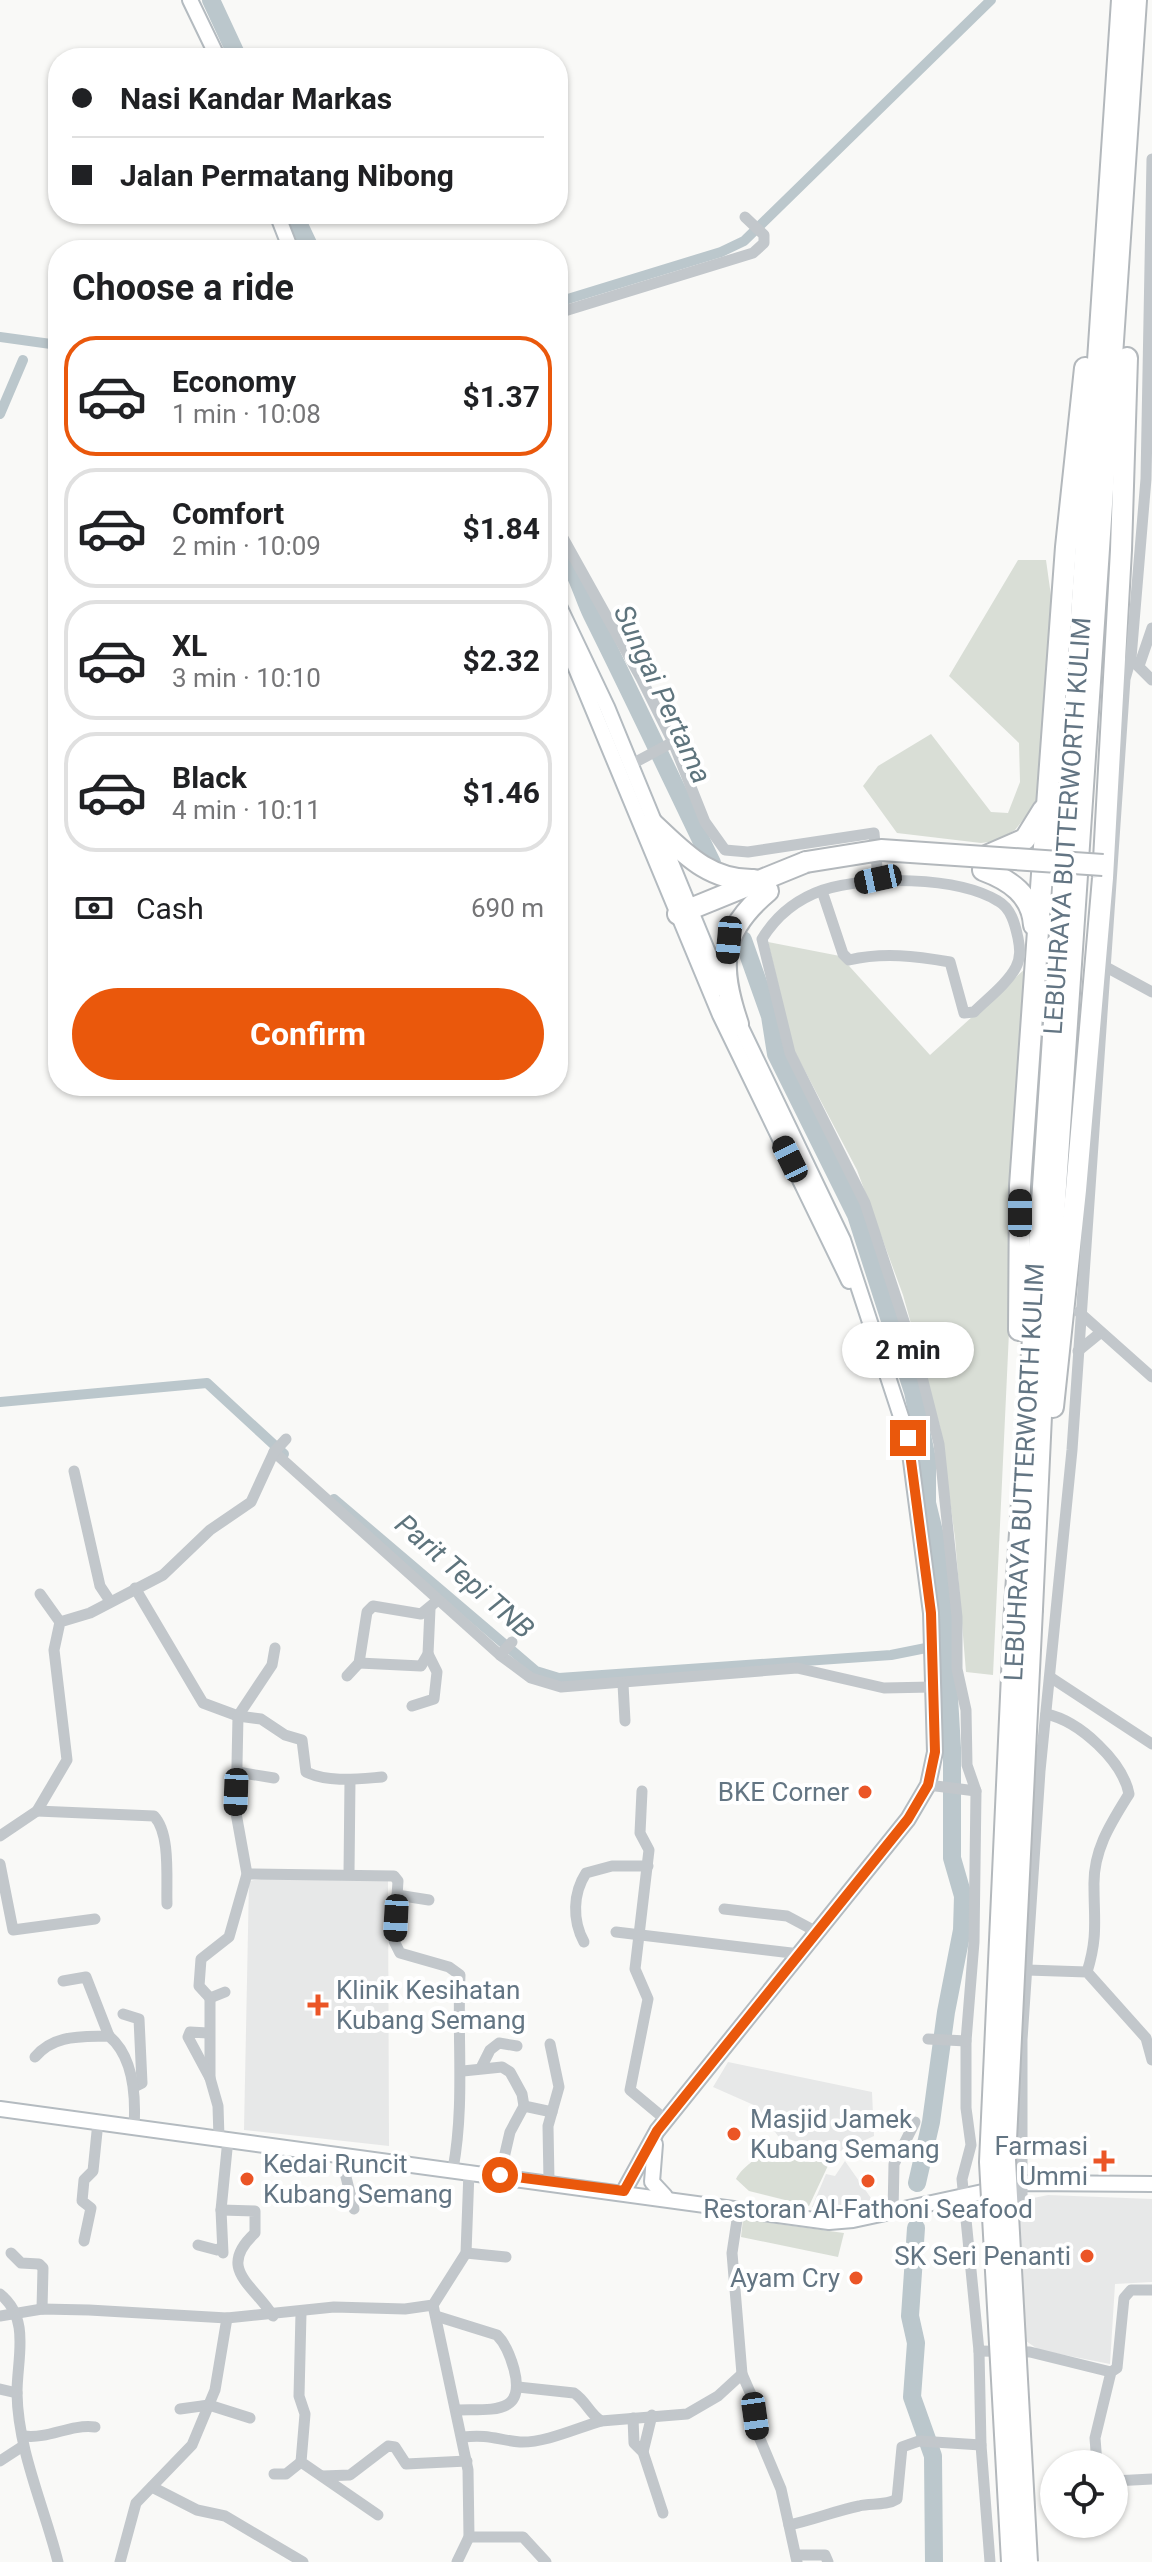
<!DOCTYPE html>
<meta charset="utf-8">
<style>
:root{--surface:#fff;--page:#f6f6f6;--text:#202124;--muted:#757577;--line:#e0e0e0;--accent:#ea580c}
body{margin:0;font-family:Roboto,sans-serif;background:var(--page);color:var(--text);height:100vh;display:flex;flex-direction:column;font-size:30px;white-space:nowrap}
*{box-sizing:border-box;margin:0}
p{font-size:26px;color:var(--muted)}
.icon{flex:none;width:44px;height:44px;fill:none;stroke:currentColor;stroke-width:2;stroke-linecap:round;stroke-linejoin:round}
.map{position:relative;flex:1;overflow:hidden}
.drawer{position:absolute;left:48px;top:240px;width:520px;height:856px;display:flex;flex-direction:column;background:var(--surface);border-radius:32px;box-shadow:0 2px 6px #0004}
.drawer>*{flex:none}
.guide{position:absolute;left:48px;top:48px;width:520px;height:176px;border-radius:32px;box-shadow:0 2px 6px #0004;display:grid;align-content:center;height:176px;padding:0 24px;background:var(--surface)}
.buttons{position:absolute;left:1040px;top:2450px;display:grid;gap:16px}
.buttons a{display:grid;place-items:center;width:88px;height:88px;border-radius:50%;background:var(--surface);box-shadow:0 2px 6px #0004;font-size:40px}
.end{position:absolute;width:36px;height:36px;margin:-18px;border:10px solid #ea580c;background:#fff;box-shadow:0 0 0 4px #fff}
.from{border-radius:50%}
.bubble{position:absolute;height:56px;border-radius:28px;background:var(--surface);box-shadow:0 2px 6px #0004;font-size:26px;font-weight:700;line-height:56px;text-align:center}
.car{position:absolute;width:24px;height:48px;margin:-24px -12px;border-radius:10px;box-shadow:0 0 6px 2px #0007;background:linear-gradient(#222 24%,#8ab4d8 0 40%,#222 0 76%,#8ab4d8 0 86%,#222 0)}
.guide b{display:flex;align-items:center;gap:28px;height:76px;font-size:30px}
.guide b+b{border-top:2px solid var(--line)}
.guide i{width:20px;height:20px;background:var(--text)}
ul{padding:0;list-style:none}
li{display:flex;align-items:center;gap:24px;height:120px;margin:0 16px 12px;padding:0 8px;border:4px solid var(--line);border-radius:32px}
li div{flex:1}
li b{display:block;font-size:30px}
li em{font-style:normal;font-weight:700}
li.selected{border-color:var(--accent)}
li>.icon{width:72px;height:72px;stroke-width:1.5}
h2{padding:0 24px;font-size:36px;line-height:96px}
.pay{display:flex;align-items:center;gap:20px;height:88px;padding:0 24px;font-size:30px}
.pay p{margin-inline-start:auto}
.button{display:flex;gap:16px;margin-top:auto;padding:16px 24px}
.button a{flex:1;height:92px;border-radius:48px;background:var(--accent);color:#fff;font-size:32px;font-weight:700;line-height:92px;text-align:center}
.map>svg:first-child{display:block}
.built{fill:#e7e8e8}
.green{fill:#d9ded6}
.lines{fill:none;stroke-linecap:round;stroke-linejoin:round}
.canal{stroke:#bbc7cc;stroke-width:10}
.river{stroke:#bbc7cc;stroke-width:18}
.secondary-casing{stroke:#b4bbc0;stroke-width:18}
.motorway-casing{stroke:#b3b8bc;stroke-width:24}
.minor{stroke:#c2c7cb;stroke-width:11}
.secondary{stroke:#fff;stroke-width:14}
.motorway{stroke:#fff;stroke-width:20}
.motorway-bridge-casing{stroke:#b3b8bc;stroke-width:24;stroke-linecap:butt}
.minor-bridge{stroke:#c2c7cb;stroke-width:11}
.motorway-bridge{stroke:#fff;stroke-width:20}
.route{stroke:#ea580c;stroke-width:10}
.poi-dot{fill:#eb5526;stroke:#fff;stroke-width:3}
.labels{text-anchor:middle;stroke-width:8;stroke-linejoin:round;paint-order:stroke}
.street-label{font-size:26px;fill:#637583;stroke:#fff}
.poi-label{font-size:26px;fill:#637583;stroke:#fff;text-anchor:end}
.water-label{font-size:28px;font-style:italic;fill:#5e747d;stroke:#fff}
</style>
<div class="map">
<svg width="1152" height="2562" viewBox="0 0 1152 2562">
<rect width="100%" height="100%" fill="#f9f9f7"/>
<g class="built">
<polygon points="286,1875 388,1879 389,2146 244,2130 249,1881"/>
<polygon points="728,2062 872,2092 874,2136 836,2153 778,2136 756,2106 713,2087"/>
<polygon points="845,2161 873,2201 850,2210 812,2207 826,2174 835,2176"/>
<polygon points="1048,2195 1152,2199 1152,2282 1115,2284 1110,2364 1039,2350 1026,2341 1019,2201"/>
</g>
<g class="green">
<polygon points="1018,560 1046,560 1052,603 1038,801 1015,830 996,841 981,843 897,833 863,786 878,766 931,734 991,812 1008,813 1020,782 1019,743 949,676"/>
<polygon points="768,942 840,956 930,1055 1026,968 993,1675 966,1672 955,1538 940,1427 903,1295 857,1170 794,1050"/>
<path d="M792,2142L833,2155L809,2206L749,2191L736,2179C744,2164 757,2162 764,2146L785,2150Z"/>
<polygon points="743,2219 844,2233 838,2257 741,2237"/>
</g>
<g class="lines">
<g class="canal">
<polyline points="558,302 721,252 744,241 991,0"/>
<polyline points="0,337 58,345"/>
<polyline points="0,414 23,360"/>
<polyline points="0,1402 207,1383 284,1454"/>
<polyline points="334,1499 536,1671 559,1678 891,1655 946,1644"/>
</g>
<g class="river">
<polyline points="211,0 238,58"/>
<polyline points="294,214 311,250"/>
<path d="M558,551C577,567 581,593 592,615C633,697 672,780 712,863"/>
<polyline points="743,940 770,1016 776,1054 856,1215 913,1392 927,1459 927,1503 940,1556 943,1595 952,1748 952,1858 963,1896 962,1930 946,2012 931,2122 917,2183"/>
<polyline points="916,2228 910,2316 916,2343 912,2397 933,2456 934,2562"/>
</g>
<defs>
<g id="secondary">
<polyline points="190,0 218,58"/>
<polyline points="277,214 291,250"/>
<polyline points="558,604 607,707 723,989"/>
<polyline points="558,625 720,1015 849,1281"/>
<polyline points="0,2109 829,2222 853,2220 1025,2183 1152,2184"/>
<polyline points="655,2144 652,2182 665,2196"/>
<polyline points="624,2191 657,2131 908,1819 928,1785 935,1752 931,1613 908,1438 843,1240 735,1015"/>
</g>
<g id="motorway">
<path d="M653,824C684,853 709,881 754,880"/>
<polyline points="984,857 1025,839 1043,810"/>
<path d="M983,870C1010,880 1032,895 1034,925"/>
<polyline points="678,914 806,862"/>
<path d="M738,1024C718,965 719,932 768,891"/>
<polyline points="1019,1330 1020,1186 1042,874 1066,547 1085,368"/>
<polyline points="1053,1407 1076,1190 1103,878 1121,550 1127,358"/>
<polyline points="1015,1608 1122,0"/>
<polyline points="1032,1609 1042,1394 1136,0"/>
</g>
</defs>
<use href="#secondary" class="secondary-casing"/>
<use href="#motorway" class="motorway-casing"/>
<g class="minor">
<polyline points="558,313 753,253 764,243 764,235 745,217"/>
<polyline points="558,529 641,678 673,742 705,822 725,850 748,852 874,833 878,879"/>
<polyline points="1134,662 1152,680"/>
<polyline points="1139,666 1152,628"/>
<polyline points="630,765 673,742"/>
<path d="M822,891L843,954L849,960C883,952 916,956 950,962L964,1013L974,1012C987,999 1008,983 1016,967C1021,957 1020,948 1018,938C1015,924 1011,908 998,901C957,876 867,876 823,890C797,899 776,916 762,939L790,1053L865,1203L921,1373L939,1444L957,1617V1669L966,1710L967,1765L976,1791L974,1942L966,2041V2108L971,2145L962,2179L979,2351L981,2445L990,2562"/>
<polyline points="1106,967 1152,992"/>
<polyline points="1079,1312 1152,1377"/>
<polyline points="1078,1351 1100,1333"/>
<polyline points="274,1452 500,1655 531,1678 561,1687 797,1668 884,1688 932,1687"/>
<polyline points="74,1471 100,1586 110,1601"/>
<path d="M135,1588L203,1703L238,1716L261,1719L285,1735L302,1740L306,1772C329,1783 358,1779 382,1777"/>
<polyline points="40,1594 60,1622"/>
<polyline points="500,1655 512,1642"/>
<polyline points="359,1663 421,1666 428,1654 430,1609"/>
<polyline points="347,1676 359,1663 367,1612 373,1606 421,1614 438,1600"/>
<polyline points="1050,1677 1152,1744"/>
<polyline points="623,1684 625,1721"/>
<polyline points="412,1706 434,1699 437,1672 428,1654"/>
<path d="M1046,1714C1080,1721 1123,1762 1129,1794C1111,1823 1093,1850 1094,1886C1094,1920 1098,1937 1087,1972"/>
<polyline points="237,1772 274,1778"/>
<polyline points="928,1785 976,1791"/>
<polyline points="642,1791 640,1833 649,1850 635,1969 648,1999 630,2090 666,2120"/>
<path d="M37,1811L154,1816C171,1834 166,1880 167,1904"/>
<polyline points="0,1836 37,1811 67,1760 54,1650 60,1622 90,1613 163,1575 210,1530 251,1502 274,1452 286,1439"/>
<polyline points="0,1864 13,1930 95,1919"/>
<polyline points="349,1873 350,1780"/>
<path d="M247,1874L394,1876L398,1881L394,1941L400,1953L449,1967L460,1975C457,2040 465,2104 453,2169"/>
<polyline points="397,1895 429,1900"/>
<polyline points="724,1909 787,1916 817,1932"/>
<polyline points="616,1932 800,1954"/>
<path d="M584,1942C572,1920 573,1893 586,1873L612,1866H648"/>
<polyline points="1027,1970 1087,1972 1146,2038 1152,2060"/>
<polyline points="63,1981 86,1977 109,2036"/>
<polyline points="225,1992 210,1998 199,1986 201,1959 229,1937 247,1874 236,1813 238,1716 272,1665 275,1648"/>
<polyline points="210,1998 210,2078 218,2106 219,2138"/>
<polyline points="123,2014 139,2019 142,2083 134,2087"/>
<polyline points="208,2033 190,2032 188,2037 210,2078"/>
<polyline points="928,2039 966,2041"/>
<path d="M35,2057C54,2034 81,2037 109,2036C134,2057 136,2096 134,2127"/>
<polyline points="481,2068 490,2050 499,2043 517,2046"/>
<polyline points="463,2071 502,2067 510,2072 522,2094 524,2106 510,2132 500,2175"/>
<polyline points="524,2106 552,2112"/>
<polyline points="346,2155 344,2169 354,2209"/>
<polyline points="1022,2172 1022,2040 1040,1771 1072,1450 1125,679 1131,658 1146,479 1152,159"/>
<polyline points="549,2181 548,2126 559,2087 550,2044"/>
<polyline points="739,2207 732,2253 742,2374 753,2399 757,2432 781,2489 797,2562"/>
<path d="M221,2210L255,2211V2233C216,2269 253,2284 273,2316"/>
<polyline points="893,2212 894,2164 915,2122"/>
<polyline points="84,2241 91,2208 82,2201 84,2180 93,2171 98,2122"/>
<polyline points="198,2245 217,2250 222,2247"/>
<polyline points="11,2253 21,2263 39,2264 43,2268 42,2309"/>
<polyline points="223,2253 221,2210 228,2139"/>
<polyline points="466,2253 506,2257"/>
<path d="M0,2294C31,2319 17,2358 17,2393C18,2451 44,2506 58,2562"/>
<polyline points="433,2305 468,2470 469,2537 457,2562"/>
<polyline points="301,2313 299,2396 305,2414 301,2462 378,2515"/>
<polyline points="0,2316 42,2309 89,2310 227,2318 334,2307 405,2309 433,2305 466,2253 469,2171"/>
<path d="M436,2316L497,2335C505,2343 511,2358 514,2369C526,2415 493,2409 458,2410"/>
<polyline points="979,2351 1030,2352 1111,2372"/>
<path d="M518,2387L574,2393C586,2401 589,2413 601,2421L687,2414L718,2396L742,2374"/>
<polyline points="0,2389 17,2393"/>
<polyline points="180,2409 209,2405 250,2418"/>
<polyline points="633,2418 634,2443 643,2452 663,2513"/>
<path d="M24,2436C50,2439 69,2424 95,2427"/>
<path d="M463,2437C490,2434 497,2440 520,2442C545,2443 577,2428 601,2421"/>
<polyline points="643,2452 652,2415"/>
<polyline points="0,2461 23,2446"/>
<polyline points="1097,2464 1095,2438 1111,2372 1117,2368 1124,2298 1131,2290 1152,2290"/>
<polyline points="274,2474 286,2474 301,2462"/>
<polyline points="323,2476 350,2475 388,2446 395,2447 406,2464 467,2461"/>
<polyline points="1114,2481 1152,2479"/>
<polyline points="152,2487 197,2510 225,2516 303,2562"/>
<path d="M789,2525C813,2520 835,2511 859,2506C871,2503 886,2506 897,2499L902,2447L919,2441L981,2445"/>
<polyline points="469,2537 523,2537 546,2562"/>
<polyline points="796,2555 825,2555 828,2562"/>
<polyline points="120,2562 136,2503 192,2445 215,2390 227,2318"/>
</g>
<use href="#secondary" class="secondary"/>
<use href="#motorway" class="motorway"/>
<defs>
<g id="motorway-bridge">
<polyline points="806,862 881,850 1103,865"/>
<polyline points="1012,2562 990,2162 1015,1608"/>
<polyline points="1027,2562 1005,2160 1032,1609"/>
</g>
</defs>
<use href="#motorway-bridge" class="motorway-bridge-casing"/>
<polyline class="minor-bridge" points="1022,2172 1022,2199"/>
<use href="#motorway-bridge" class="motorway-bridge"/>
</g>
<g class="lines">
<polyline class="route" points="500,2175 624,2191 657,2131 908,1819 928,1785 935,1752 931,1613 908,1438"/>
</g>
<g class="poi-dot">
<circle cx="865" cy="1792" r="8"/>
<path d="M314 1993h8v8h8v8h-8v8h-8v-8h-8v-8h8z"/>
<circle cx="734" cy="2134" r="8"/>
<path d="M1100 2149h8v8h8v8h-8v8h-8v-8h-8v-8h8z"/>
<circle cx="247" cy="2179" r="8"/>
<circle cx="868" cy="2181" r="8"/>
<circle cx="1087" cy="2256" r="8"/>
<circle cx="856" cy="2278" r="8"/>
</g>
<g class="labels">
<g class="street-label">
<text transform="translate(1067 826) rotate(-86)" y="9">LEBUHRAYA BUTTERWORTH KULIM</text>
<text transform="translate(1024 1472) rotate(-87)" y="9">LEBUHRAYA BUTTERWORTH KULIM</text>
</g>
<g class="poi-label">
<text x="849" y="1801">BKE Corner</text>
<text x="336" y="1999" text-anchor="start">Klinik Kesihatan<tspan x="336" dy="30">Kubang Semang</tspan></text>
<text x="750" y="2128" text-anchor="start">Masjid Jamek<tspan x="750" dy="30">Kubang Semang</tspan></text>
<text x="1088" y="2155">Farmasi<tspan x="1088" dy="30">Ummi</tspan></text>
<text x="263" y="2173" text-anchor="start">Kedai Runcit<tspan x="263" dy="30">Kubang Semang</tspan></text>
<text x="868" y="2218" text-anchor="middle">Restoran Al-Fathoni Seafood</text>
<text x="1071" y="2265">SK Seri Penanti</text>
<text x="840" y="2287">Ayam Cry</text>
</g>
<g class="water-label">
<text transform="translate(663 694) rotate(65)" y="10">Sungai Pertama</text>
<text transform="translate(465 1576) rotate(41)" y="10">Parit Tepi TNB</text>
</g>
</g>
</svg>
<div class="buttons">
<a><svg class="icon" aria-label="locate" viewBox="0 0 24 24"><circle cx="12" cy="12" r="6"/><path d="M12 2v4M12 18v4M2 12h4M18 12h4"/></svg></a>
</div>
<i class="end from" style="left:500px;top:2175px"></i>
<i class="end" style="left:908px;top:1438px"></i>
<div class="bubble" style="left:842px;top:1322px;width:132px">2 min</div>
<i class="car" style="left:878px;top:879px;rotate:258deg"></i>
<i class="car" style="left:729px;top:940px;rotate:185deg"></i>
<i class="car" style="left:790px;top:1159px;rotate:334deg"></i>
<i class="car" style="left:1020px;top:1213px;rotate:0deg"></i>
<i class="car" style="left:236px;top:1792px;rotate:182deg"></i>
<i class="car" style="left:396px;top:1918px;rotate:183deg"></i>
<i class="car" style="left:755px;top:2416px;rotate:172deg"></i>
<div class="guide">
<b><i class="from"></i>Nasi Kandar Markas</b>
<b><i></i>Jalan Permatang Nibong</b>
</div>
<section class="drawer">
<h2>Choose a ride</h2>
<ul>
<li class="selected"><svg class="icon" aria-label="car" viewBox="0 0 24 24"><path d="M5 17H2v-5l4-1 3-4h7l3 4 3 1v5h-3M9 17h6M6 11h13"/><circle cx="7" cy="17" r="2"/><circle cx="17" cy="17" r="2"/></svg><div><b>Economy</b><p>1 min · 10:08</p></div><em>$1.37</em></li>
<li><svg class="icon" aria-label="car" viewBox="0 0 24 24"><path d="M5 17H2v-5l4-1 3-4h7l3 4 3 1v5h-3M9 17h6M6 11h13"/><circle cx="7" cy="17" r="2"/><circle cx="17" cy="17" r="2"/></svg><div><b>Comfort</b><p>2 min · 10:09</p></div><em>$1.84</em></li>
<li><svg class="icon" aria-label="car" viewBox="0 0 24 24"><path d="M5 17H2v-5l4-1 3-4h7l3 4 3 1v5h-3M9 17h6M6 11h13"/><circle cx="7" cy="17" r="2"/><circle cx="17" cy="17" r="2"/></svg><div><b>XL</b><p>3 min · 10:10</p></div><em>$2.32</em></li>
<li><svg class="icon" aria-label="car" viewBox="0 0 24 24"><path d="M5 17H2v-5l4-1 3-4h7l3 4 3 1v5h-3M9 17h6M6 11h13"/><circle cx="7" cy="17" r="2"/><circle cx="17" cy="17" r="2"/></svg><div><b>Black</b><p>4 min · 10:11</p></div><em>$1.46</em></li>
</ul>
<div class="pay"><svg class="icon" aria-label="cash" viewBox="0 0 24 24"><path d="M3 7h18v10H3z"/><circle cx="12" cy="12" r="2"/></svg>Cash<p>690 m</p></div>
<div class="button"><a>Confirm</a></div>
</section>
</div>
